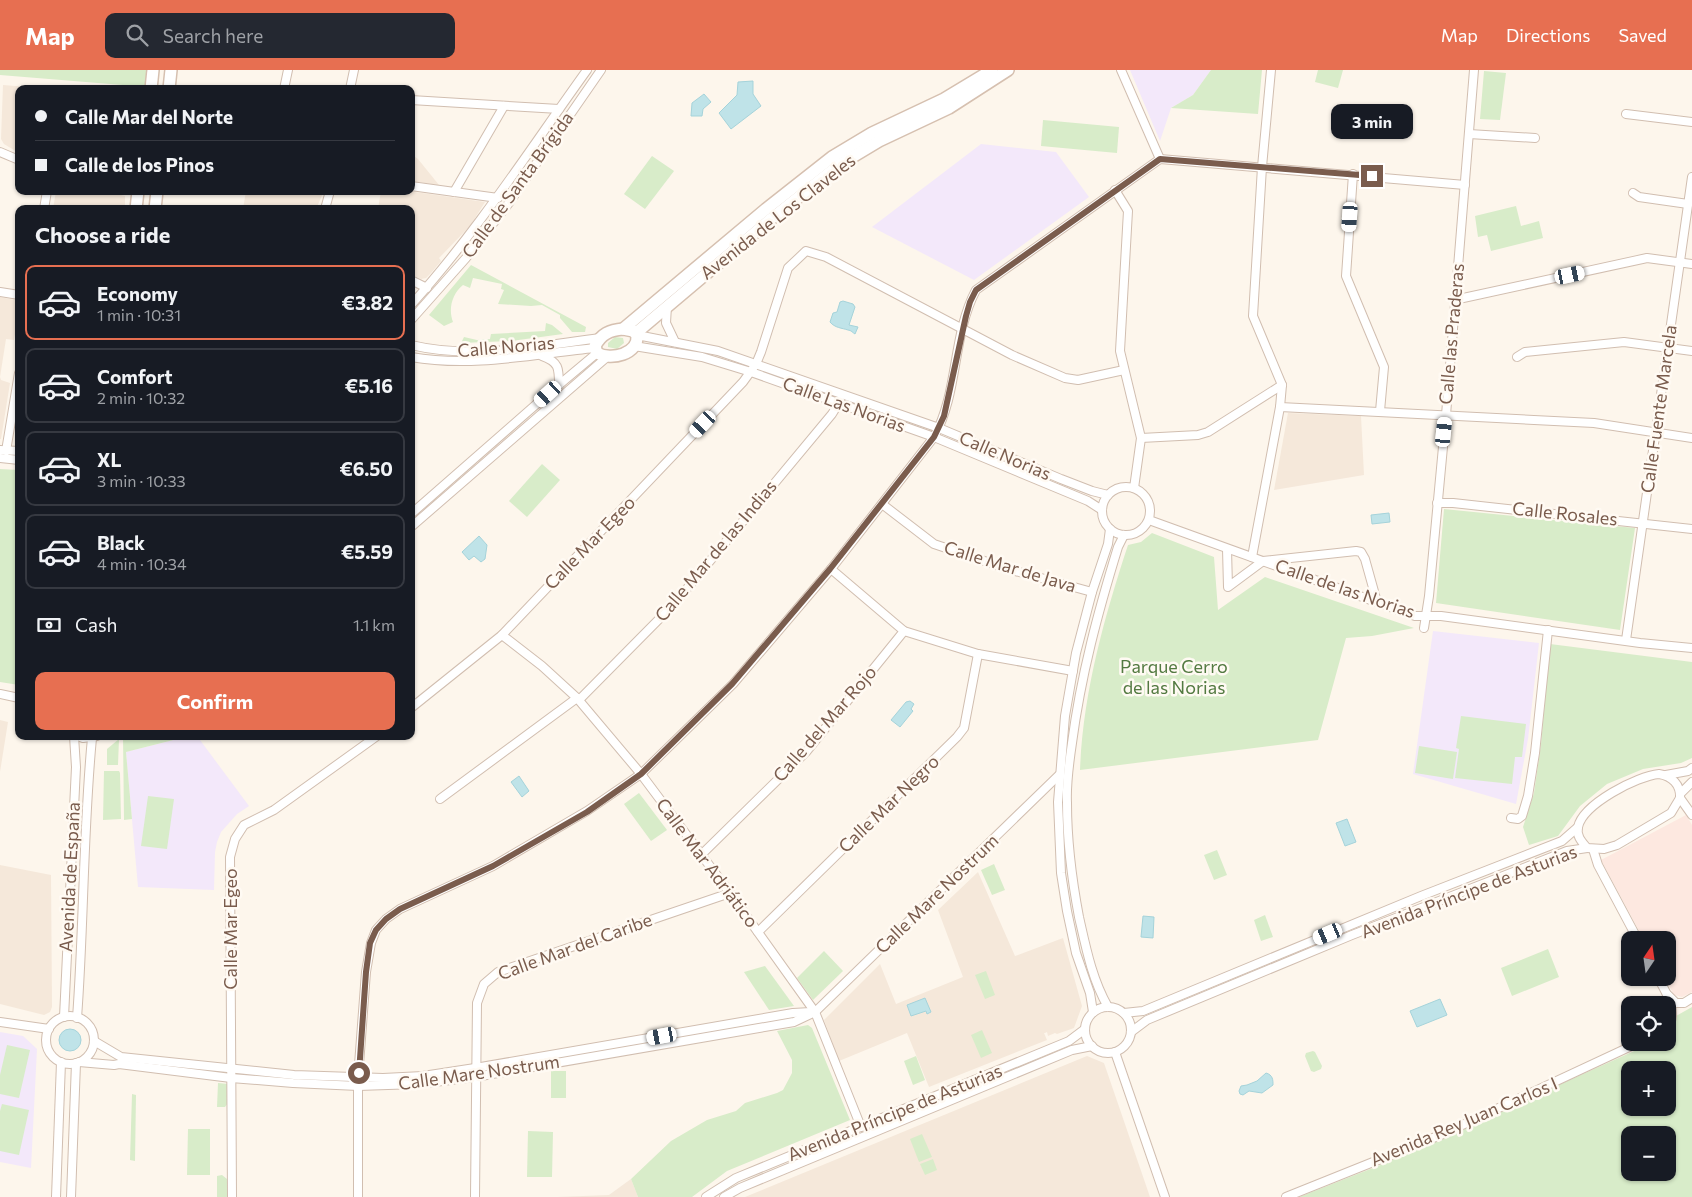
<!DOCTYPE html>
<meta charset="utf-8">
<style>
:root{--surface:#171b24;--page:#242831;--text:#f1f3f6;--muted:#9ea1a6;--line:#363941;--accent:#e76f51}
body{margin:0;font-family:Commissioner,sans-serif;background:var(--page);color:var(--text);height:100vh;display:flex;flex-direction:column;font-size:19px;white-space:nowrap}
*{box-sizing:border-box;margin:0}
p{font-size:16px;color:var(--muted)}
.icon{flex:none;width:28px;height:28px;fill:none;stroke:currentColor;stroke-width:2;stroke-linecap:round;stroke-linejoin:round}
.map{position:relative;flex:1;overflow:hidden}
.drawer{position:absolute;left:15px;top:135px;width:400px;height:535px;display:flex;flex-direction:column;background:var(--surface);border-radius:10px;box-shadow:0 1px 4px #0004}
.drawer>*{flex:none}
.banner{position:absolute;left:15px;top:15px;width:400px;height:110px;border-radius:10px;box-shadow:0 1px 4px #0004;display:grid;align-content:center;height:110px;padding:0 20px;background:var(--surface)}
.needle{width:32px;rotate:13deg}
.tools{position:absolute;left:1621px;top:861px;display:grid;gap:10px}
.tools a{display:grid;place-items:center;width:55px;height:55px;border-radius:10px;background:var(--surface);box-shadow:0 1px 4px #0004;font-size:25px}
.end{position:absolute;width:22px;height:22px;margin:-11px;border:6px solid #7a5c4d;background:#fff;box-shadow:0 0 0 2px #fff}
.from{border-radius:50%}
.bubble{position:absolute;height:35px;border-radius:10px;background:var(--surface);box-shadow:0 1px 4px #0004;font-size:16px;font-weight:700;line-height:35px;text-align:center}
.car{position:absolute;width:15px;height:30px;margin:-15px -8px;border-radius:6px;box-shadow:0 0 4px 1px #0007;background:linear-gradient(#fff 24%,#345 0 40%,#fff 0 76%,#345 0 86%,#fff 0)}
.banner b{display:flex;align-items:center;gap:18px;height:48px;font-size:19px}
.banner b+b{border-top:1px solid var(--line)}
.banner i{width:12px;height:12px;background:var(--text)}
ul{padding:0;list-style:none}
li{display:flex;align-items:center;gap:15px;height:75px;margin:0 10px 8px;padding:0 10px;border:2px solid var(--line);border-radius:10px}
li div{flex:1}
li b{display:block;font-size:19px}
li em{font-style:normal;font-weight:700}
li.current{border-color:var(--accent)}
li>.icon{width:45px;height:45px;stroke-width:1.5}
h2{padding:0 20px;font-size:22px;line-height:60px}
.pay{display:flex;align-items:center;gap:12px;height:55px;padding:0 20px;font-size:19px}
.pay p{margin-inline-start:auto}
.action{display:flex;gap:10px;margin-top:auto;padding:10px 20px}
.action a{flex:1;height:58px;border-radius:10px;background:var(--accent);color:#fff;font-size:20px;font-weight:700;line-height:58px;text-align:center}
header{display:flex;align-items:center;gap:30px;box-sizing:border-box;height:70px;padding:0 25px;background:var(--accent);color:#fff}
header strong{font-size:24px}
nav{display:flex;gap:28px;margin-inline-start:auto;font-size:18px}
.search{width:350px;height:45px;background:var(--page);display:flex;align-items:center;gap:12px;box-sizing:border-box;padding:0 18px;border-radius:10px;color:var(--muted);font-size:19px}
.map>svg:first-child{display:block}
.residential{fill:#f5e8da}
.commercial{fill:#fde8e0}
.education{fill:#f3e8fa}
.green{fill:#d8ecc9;fill-rule:evenodd}
.water{fill:#bfe3e8;stroke:#a5d3da}
.lines{fill:none;stroke-linecap:round;stroke-linejoin:round}
.street-casing{stroke:#d1beb0;stroke-width:10}
.secondary-casing{stroke:#d6c0b0;stroke-width:14}
.street{stroke:#fff;stroke-width:8}
.secondary{stroke:#fff;stroke-width:11}
.route{stroke:#7a5c4d;stroke-width:6}
.labels{text-anchor:middle;stroke-width:5;stroke-linejoin:round;paint-order:stroke}
.street-label{font-size:18px;fill:#7a5c4d;stroke:#fffaf3}
.park-label{font-size:18px;fill:#537a41;stroke:#fffaf3}
</style>
<header>
<strong>Map</strong>
<div class="search"><svg class="icon" aria-label="search" viewBox="0 0 24 24"><circle cx="10" cy="10" r="6"/><path d="M15 15l6 6"/></svg>Search here</div>
<nav><a>Map</a><a>Directions</a><a>Saved</a></nav>
</header>
<div class="map">
<svg width="1692" height="1127" viewBox="0 0 1692 1127">
<rect width="100%" height="100%" fill="#fdf6ec"/>
<g class="residential">
<polygon points="3,15 52,19 19,19 19,83 4,74 1,69"/>
<polygon points="411,84 418,89 439,115 411,111"/>
<polygon points="56,121 105,121 125,126 125,139 53,139"/>
<polygon points="246,121 324,121 316,139 243,139"/>
<polygon points="381,121 408,121 485,132 470,156 439,188 441,191 431,203 426,208 421,209 411,204 411,139 378,139"/>
<polygon points="0,227 19,231 19,241 14,270 6,269 0,307 1,310 10,313 1,369 0,369"/>
<polygon points="1288,343 1361,346 1364,405 1274,420"/>
<polygon points="0,650 8,652 0,702"/>
<polygon points="0,795 51,805 52,937 50,942 44,945 0,934"/>
<polygon points="978,802 1015,886 1063,868 1082,936 1074,958 1057,964 1055,963 1048,966 1047,962 1045,963 1044,963 1047,970 929,1017 907,963 839,991 824,950 880,894 896,934 963,907 938,840"/>
<polygon points="1087,986 1104,993 1150,1127 745,1127"/>
<polygon points="631,1109 638,1127 557,1127 609,1125"/>
</g>
<polygon class="commercial" points="1686,745 1692,755 1692,922 1682,927 1674,925 1665,908 1668,908 1668,870 1644,870 1601,790"/>
<g class="education">
<polygon points="1130,0 1211,0 1193,25 1171,38 1160,71"/>
<polygon points="981,74 1056,82 1089,127 974,210 872,157"/>
<polygon points="1433,561 1539,573 1528,669 1516,734 1413,704"/>
<polygon points="189,666 197,666 249,736 237,744 221,762 217,772 215,782 214,820 138,817 126,682"/>
<polygon points="0,962 23,966 37,979 31,1098 0,1092"/>
</g>
<g class="green">
<polygon points="0,0 148,0 147,17 0,5"/>
<polygon points="1211,0 1262,0 1258,44 1171,38 1193,25"/>
<polygon points="1318,0 1343,0 1338,18 1315,12"/>
<polygon points="1484,1 1506,3 1500,50 1480,49"/>
<polygon points="1043,50 1119,57 1117,83 1041,76"/>
<polygon points="652,86 674,101 645,139 624,124"/>
<polygon points="1516,136 1521,156 1539,151 1543,168 1491,181 1487,165 1478,167 1475,146"/>
<path d="M471,195L586,257L585,262H572L560,248V245L542,235L531,236L498,234L504,220L501,219L502,214L473,208L470,218L463,215C452,224 448,239 453,252L444,256L429,245Z"/>
<polygon points="546,253 552,255 563,264 511,271 461,273 464,267 477,270 490,269 491,264 545,261"/>
<polygon points="615,267 623,268 624,273 617,279 608,277 608,273"/>
<polygon points="542,394 560,410 527,447 509,431"/>
<polygon points="0,399 19,400 19,615 0,612"/>
<polygon points="1444,439 1635,458 1620,560 1436,533"/>
<path d="M1152,463L1214,487L1218,540L1265,507L1414,558L1372,566L1346,568L1318,670L1080,700C1083,623 1104,548 1128,475L1141,472Z"/>
<polygon points="1550,574 1692,592 1692,688 1681,693 1643,699 1607,714 1580,736 1558,766 1529,775 1523,757 1534,723 1541,674"/>
<polygon points="1461,646 1526,654 1522,687 1515,687 1512,714 1455,708 1459,679 1456,678"/>
<polygon points="123,666 189,666 126,682 132,749 124,750"/>
<polygon points="119,669 118,695 107,695 107,679"/>
<polygon points="1419,676 1457,682 1453,709 1415,703"/>
<polygon points="104,701 119,701 120,703 121,749 103,750"/>
<polygon points="639,723 667,760 651,771 624,734"/>
<polygon points="148,726 174,729 167,779 141,776"/>
<polygon points="1217,780 1227,805 1214,810 1204,785"/>
<polygon points="994,794 1005,820 992,825 981,800"/>
<polygon points="1265,845 1273,867 1261,871 1254,850"/>
<polygon points="1548,879 1559,907 1512,926 1501,898"/>
<polygon points="824,881 843,901 813,930 797,908"/>
<polygon points="765,896 794,936 769,940 744,902"/>
<polygon points="986,901 995,925 985,929 975,905"/>
<path d="M1692,937V1127H1299L1383,1094L1652,973L1668,972V964L1670,962L1676,946ZM1630,1000H1668V1038H1630ZM1630,1065H1668V1102H1630Z"/>
<polygon points="808,955 812,958 850,1050 727,1101 692,1127 638,1127 631,1109 671,1071 707,1050 736,1041 745,1033 777,1023 783,1020 792,1003 792,990 777,961"/>
<polygon points="982,960 992,983 981,988 971,965"/>
<polygon points="7,975 30,980 19,1028 0,1024 0,1005"/>
<polygon points="1313,981 1315,982 1322,996 1321,999 1314,1002 1311,1001 1305,986 1306,983"/>
<polygon points="916,986 925,1010 913,1015 904,991"/>
<rect x="551" y="1001" width="15" height="27"/>
<polygon points="218,1013 228,1014 228,1033 225,1037 217,1037"/>
<polygon points="132,1024 136,1025 135,1091 130,1090"/>
<polygon points="2,1034 29,1040 19,1085 0,1081 0,1041"/>
<polygon points="188,1059 210,1059 210,1105 187,1105"/>
<polygon points="528,1061 553,1062 552,1107 527,1107"/>
<polygon points="922,1064 932,1087 919,1092 910,1069"/>
<polygon points="933,1089 937,1100 925,1105 920,1094"/>
<polygon points="222,1105 227,1109 228,1127 217,1127 217,1106"/>
</g>
<g class="water">
<polygon points="753,11 753,24 761,36 731,59 719,43 737,25 738,12"/>
<polygon points="704,24 711,32 703,39 702,46 691,46 692,33"/>
<path d="M843,231L853,234L855,237L849,255L858,257L855,264C853,263 851,260 848,260C842,258 835,258 830,252L833,243L837,242L840,232Z"/>
<polygon points="1389,443 1390,452 1372,454 1371,445"/>
<polygon points="479,466 487,475 485,489 481,492 474,486 469,490 462,482"/>
<polygon points="910,631 914,634 911,639 913,641 900,657 891,650 906,632"/>
<polygon points="519,706 529,721 522,727 511,712"/>
<polygon points="1347,749 1356,772 1345,776 1336,753"/>
<polygon points="1143,846 1154,847 1153,868 1141,867"/>
<polygon points="925,928 931,942 927,944 926,941 911,946 907,935"/>
<polygon points="1440,929 1447,945 1417,957 1410,941"/>
<circle cx="70" cy="970" r="11"/>
<path d="M1266,1003C1273,1005 1273,1010 1273,1015L1262,1023L1249,1021L1243,1025L1240,1024L1239,1021L1241,1016L1247,1015L1257,1011Z"/>
</g>
<g class="lines">
<defs>
<g id="street">
<polyline points="1121,0 1160,89"/>
<polyline points="284,19 288,0"/>
<polyline points="350,19 354,0"/>
<polyline points="411,30 559,39"/>
<polyline points="1626,44 1692,52"/>
<polyline points="1469,64 1535,68"/>
<polyline points="0,82 19,90"/>
<polyline points="1353,104 1346,206 1384,297 1380,341"/>
<polyline points="411,116 498,128"/>
<polyline points="1115,120 1128,141 1120,281 1141,368 1134,418"/>
<polyline points="454,122 504,36"/>
<polyline points="1633,123 1639,127 1688,134"/>
<polyline points="44,139 47,121"/>
<polyline points="325,139 330,121"/>
<polyline points="411,210 427,218"/>
<polyline points="0,222 19,225"/>
<polyline points="1454,230 1647,188 1692,194"/>
<path d="M411,235C477,162 530,79 587,0"/>
<polyline points="667,236 666,253 675,272"/>
<polyline points="411,250 466,188 509,133 601,0"/>
<polyline points="637,265 718,281 939,358 1061,409 1092,421 1108,425"/>
<path d="M411,275C474,290 537,276 601,268"/>
<polyline points="634,276 702,287 751,302 934,367 1088,431 1102,440"/>
<path d="M542,286C559,292 559,298 559,315"/>
<path d="M411,287C473,298 534,284 595,278"/>
<polyline points="1517,287 1525,282 1624,272 1692,281"/>
<polyline points="1280,337 1594,353 1692,368"/>
<polyline points="1141,368 1198,365 1208,362 1282,315"/>
<polyline points="0,380 19,381"/>
<polyline points="6,381 19,303"/>
<polyline points="0,388 19,390"/>
<circle cx="1126" cy="441" r="24"/>
<polyline points="1437,433 1453,433 1692,459"/>
<polyline points="882,434 934,474 1008,499 1092,522"/>
<polyline points="411,444 548,324 597,283"/>
<polyline points="1149,450 1415,546 1441,546 1640,573 1692,578"/>
<polyline points="411,457 607,287"/>
<polyline points="1227,479 1228,517 1263,491 1356,481 1361,482 1365,489 1377,532"/>
<polyline points="1252,487 1280,337 1282,315 1253,246 1262,97 1271,0"/>
<polyline points="831,499 904,561 978,584 1073,601"/>
<polyline points="1424,558 1429,526 1446,345 1474,0"/>
<polyline points="502,565 542,596 577,628 641,704 730,823 815,942 861,1057"/>
<polyline points="1626,570 1692,107"/>
<polyline points="0,624 19,628"/>
<polyline points="579,630 675,533 832,344 840,331"/>
<polyline points="411,638 502,565 743,312 756,294 761,282 788,198 806,181 826,187 1012,285 1065,308 1078,310 1124,300"/>
<polyline points="78,666 83,668 97,666"/>
<path d="M1659,704C1672,706 1681,715 1680,728L1671,743L1617,775L1604,779L1587,778C1582,772 1576,766 1578,757C1583,734 1637,706 1659,704Z"/>
<polyline points="1666,705 1688,701 1692,698"/>
<polyline points="1680,724 1692,712"/>
<polyline points="1680,728 1692,745"/>
<polyline points="440,729 577,628"/>
<polyline points="1511,748 1518,749 1522,746 1528,726 1535,683 1548,560"/>
<polyline points="1593,779 1598,795 1638,870"/>
<polyline points="701,785 806,682 904,561"/>
<polyline points="758,862 957,667 964,658 978,584"/>
<path d="M1658,908C1665,920 1679,943 1668,956"/>
<polyline points="1668,925 1676,933 1684,933 1692,928"/>
<path d="M1108,937C1092,909 1086,878 1079,847C1072,810 1067,772 1067,733C1066,713 1069,693 1072,673C1081,605 1098,542 1118,477L1124,465"/>
<circle cx="1108" cy="960" r="23"/>
<polyline points="1093,942 1090,923 1076,883 1067,841 1061,803 1058,732 1065,646 1076,583 1092,522 1108,474 1110,459"/>
<polyline points="1124,943 1143,941 1421,826 1562,771 1578,757"/>
<circle cx="70" cy="970" r="24"/>
<polyline points="64,947 76,697 74,666"/>
<path d="M77,948C84,855 83,761 92,668"/>
<polyline points="0,952 49,959"/>
<polyline points="1131,962 1147,950 1352,865 1567,781 1587,778"/>
<polyline points="94,971 121,987 294,1005 383,1008 423,1006 475,998 793,943 811,942"/>
<polyline points="1115,982 1165,1127"/>
<polyline points="79,992 114,995 119,994 231,1008 293,1013 358,1016 418,1014 475,1007 794,952 815,942 1059,705"/>
<polyline points="56,1127 61,992"/>
<polyline points="71,1127 76,993"/>
<polyline points="232,1127 230,787 235,769 244,755 274,740 377,666"/>
<path d="M358,1127V1008L366,902L371,873L376,860L386,849L400,839L493,796L587,741L641,704L733,614L831,499L934,367C959,322 952,265 976,220L1160,89L1465,115"/>
<polyline points="475,1127 477,933 484,914 498,902 730,823"/>
<polyline points="706,1127 736,1108 1069,971 1085,959"/>
<polyline points="724,1127 740,1118 1072,980 1092,976"/>
<polyline points="1286,1127 1443,1064 1640,972"/>
</g>
<g id="secondary">
<polyline points="151,19 153,0"/>
<polyline points="169,19 171,0"/>
<polyline points="136,139 138,121"/>
<polyline points="155,139 157,121"/>
<polyline points="623,259 766,139 832,87 872,63 944,29 992,0"/>
<path d="M623,259L633,261L637,265C639,284 611,291 597,283L595,276C601,264 610,260 623,259Z"/>
<polyline points="636,263 771,149 839,95 879,71 949,38 1008,0"/>
</g>
</defs>
<use href="#street" class="street-casing"/>
<use href="#secondary" class="secondary-casing"/>
<use href="#street" class="street"/>
<use href="#secondary" class="secondary"/>
</g>
<g class="lines">
<polyline class="route" points="359,1003 366,902 370,873 376,860 386,849 400,839 493,796 587,742 641,704 732,614 830,499 934,367 944,346 966,246 970,232 976,220 1160,89 1372,106"/>
</g>
<g class="labels">
<g class="street-label">
<text transform="translate(518 115) rotate(-54)" y="6">Calle de Santa Brígida</text>
<text transform="translate(778 147) rotate(-38)" y="6">Avenida de Los Claveles</text>
<text transform="translate(1452 264) rotate(-85)" y="6">Calle las Praderas</text>
<text transform="translate(506 277) rotate(-5)" y="6">Calle Norias</text>
<text transform="translate(844 335) rotate(20)" y="6">Calle Las Norias</text>
<text transform="translate(1659 339) rotate(-82)" y="6">Calle Fuente Marcela</text>
<text transform="translate(1005 386) rotate(23)" y="6">Calle Norias</text>
<text transform="translate(1565 444) rotate(6)" y="6">Calle Rosales</text>
<text transform="translate(590 473) rotate(-46)" y="6">Calle Mar Egeo</text>
<text transform="translate(716 481) rotate(-50)" y="6">Calle Mar de las Indias</text>
<text transform="translate(1010 497) rotate(17)" y="6">Calle Mar de Java</text>
<text transform="translate(1345 519) rotate(19)" y="6">Calle de las Norias</text>
<text transform="translate(825 654) rotate(-49)" y="6">Calle del Mar Rojo</text>
<text transform="translate(889 734) rotate(-44)" y="6">Calle Mar Negro</text>
<text transform="translate(707 793) rotate(53)" y="6">Calle Mar Adriático</text>
<text transform="translate(70 807) rotate(-87)" y="6">Avenida de España</text>
<text transform="translate(1469 822) rotate(-21)" y="6">Avenida Príncipe de Asturias</text>
<text transform="translate(937 824) rotate(-44)" y="6">Calle Mare Nostrum</text>
<text transform="translate(231 859) rotate(-90)" y="6">Calle Mar Egeo</text>
<text transform="translate(575 877) rotate(-20)" y="6">Calle Mar del Caribe</text>
<text transform="translate(479 1003) rotate(-8)" y="6">Calle Mare Nostrum</text>
<text transform="translate(895 1043) rotate(-22)" y="6">Avenida Príncipe de Asturias</text>
<text transform="translate(1464 1052) rotate(-23)" y="6">Avenida Rey Juan Carlos I</text>
</g>
<g class="park-label">
<text x="1174" y="603">Parque Cerro<tspan x="1174" dy="21">de las Norias</tspan></text>
</g>
</g>
</svg>
<div class="tools">
<a><svg class="needle" viewBox="-14 -14 28 28"><path d="M0-13l5 13h-10z" fill="#e53935"/><path d="M0 13l5-13h-10z" fill="#9ea1a6"/></svg></a>
<a><svg class="icon" aria-label="locate" viewBox="0 0 24 24"><circle cx="12" cy="12" r="6"/><path d="M12 2v4M12 18v4M2 12h4M18 12h4"/></svg></a>
<a>+</a>
<a>−</a>
</div>
<i class="end from" style="left:359px;top:1003px"></i>
<i class="end" style="left:1372px;top:106px"></i>
<div class="bubble" style="left:1331px;top:34px;width:82px">3 min</div>
<i class="car" style="left:1350px;top:147px;rotate:184deg"></i>
<i class="car" style="left:1570px;top:205px;rotate:78deg"></i>
<i class="car" style="left:548px;top:324px;rotate:228deg"></i>
<i class="car" style="left:703px;top:354px;rotate:223deg"></i>
<i class="car" style="left:1444px;top:362px;rotate:6deg"></i>
<i class="car" style="left:1328px;top:864px;rotate:247deg"></i>
<i class="car" style="left:662px;top:966px;rotate:260deg"></i>
<div class="banner">
<b><i class="from"></i>Calle Mar del Norte</b>
<b><i></i>Calle de los Pinos</b>
</div>
<section class="drawer">
<h2>Choose a ride</h2>
<ul>
<li class="current"><svg class="icon" aria-label="car" viewBox="0 0 24 24"><path d="M5 17H2v-5l4-1 3-4h7l3 4 3 1v5h-3M9 17h6M6 11h13"/><circle cx="7" cy="17" r="2"/><circle cx="17" cy="17" r="2"/></svg><div><b>Economy</b><p>1 min · 10:31</p></div><em>€3.82</em></li>
<li><svg class="icon" aria-label="car" viewBox="0 0 24 24"><path d="M5 17H2v-5l4-1 3-4h7l3 4 3 1v5h-3M9 17h6M6 11h13"/><circle cx="7" cy="17" r="2"/><circle cx="17" cy="17" r="2"/></svg><div><b>Comfort</b><p>2 min · 10:32</p></div><em>€5.16</em></li>
<li><svg class="icon" aria-label="car" viewBox="0 0 24 24"><path d="M5 17H2v-5l4-1 3-4h7l3 4 3 1v5h-3M9 17h6M6 11h13"/><circle cx="7" cy="17" r="2"/><circle cx="17" cy="17" r="2"/></svg><div><b>XL</b><p>3 min · 10:33</p></div><em>€6.50</em></li>
<li><svg class="icon" aria-label="car" viewBox="0 0 24 24"><path d="M5 17H2v-5l4-1 3-4h7l3 4 3 1v5h-3M9 17h6M6 11h13"/><circle cx="7" cy="17" r="2"/><circle cx="17" cy="17" r="2"/></svg><div><b>Black</b><p>4 min · 10:34</p></div><em>€5.59</em></li>
</ul>
<div class="pay"><svg class="icon" aria-label="cash" viewBox="0 0 24 24"><path d="M3 7h18v10H3z"/><circle cx="12" cy="12" r="2"/></svg>Cash<p>1.1 km</p></div>
<div class="action"><a>Confirm</a></div>
</section>
</div>
